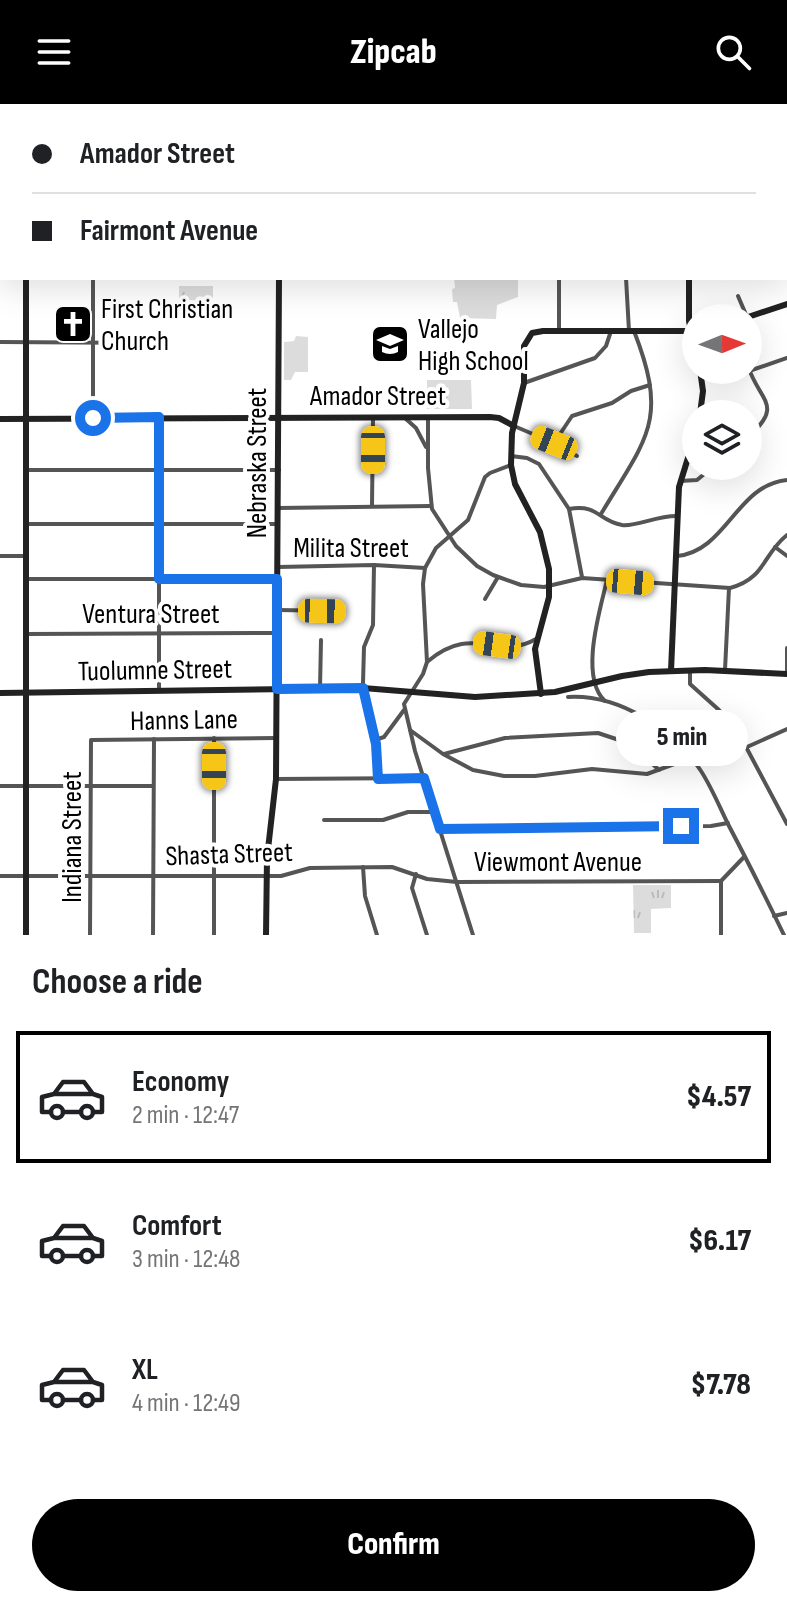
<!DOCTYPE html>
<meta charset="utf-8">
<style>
:root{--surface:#fff;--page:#f2f2f2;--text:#202124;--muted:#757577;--line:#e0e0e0;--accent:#000}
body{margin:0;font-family:"Sofia Sans Condensed",sans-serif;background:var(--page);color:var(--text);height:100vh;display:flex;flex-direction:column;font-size:30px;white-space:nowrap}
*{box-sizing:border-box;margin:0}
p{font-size:26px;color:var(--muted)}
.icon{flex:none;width:44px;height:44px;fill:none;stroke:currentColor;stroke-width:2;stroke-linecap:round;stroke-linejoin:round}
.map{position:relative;height:831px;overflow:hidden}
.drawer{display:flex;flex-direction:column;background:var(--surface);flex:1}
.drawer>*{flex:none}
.guide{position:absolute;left:0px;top:0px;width:788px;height:176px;box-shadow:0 8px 32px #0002;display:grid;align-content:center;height:176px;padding:0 32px;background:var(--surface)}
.needle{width:52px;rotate:89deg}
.tools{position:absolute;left:682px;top:200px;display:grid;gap:16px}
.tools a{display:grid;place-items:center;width:80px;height:80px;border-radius:50%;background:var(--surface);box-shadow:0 8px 32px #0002;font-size:40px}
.end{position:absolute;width:36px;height:36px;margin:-18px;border:10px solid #1a73e8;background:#fff;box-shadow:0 0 0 4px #fff}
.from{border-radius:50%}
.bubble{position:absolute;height:56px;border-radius:28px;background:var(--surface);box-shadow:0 8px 32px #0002;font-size:26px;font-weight:800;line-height:56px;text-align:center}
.car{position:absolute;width:24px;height:48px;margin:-24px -12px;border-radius:10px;box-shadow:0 0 6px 2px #0007;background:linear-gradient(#f5c518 24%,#345 0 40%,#f5c518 0 76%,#345 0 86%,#f5c518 0)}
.guide b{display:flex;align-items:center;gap:28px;height:76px;font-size:30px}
.guide b+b{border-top:2px solid var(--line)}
.guide i{width:20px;height:20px;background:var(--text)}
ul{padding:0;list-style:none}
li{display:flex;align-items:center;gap:24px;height:132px;margin:0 16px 12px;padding:0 16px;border:4px solid transparent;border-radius:0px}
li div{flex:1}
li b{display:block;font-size:30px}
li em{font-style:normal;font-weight:800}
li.on{border-color:var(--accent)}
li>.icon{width:72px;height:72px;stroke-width:1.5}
h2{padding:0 32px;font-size:36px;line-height:96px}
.action{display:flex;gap:16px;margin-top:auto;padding:16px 32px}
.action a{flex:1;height:92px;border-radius:48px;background:var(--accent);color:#fff;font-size:32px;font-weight:800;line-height:92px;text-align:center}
header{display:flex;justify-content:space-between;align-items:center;height:104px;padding:0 32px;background:var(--accent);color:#fff;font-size:36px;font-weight:800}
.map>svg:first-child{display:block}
.grass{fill:#dcdcdc}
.park{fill:url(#park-tufts)}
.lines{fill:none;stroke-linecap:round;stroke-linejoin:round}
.street{stroke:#555;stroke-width:4}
.secondary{stroke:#222;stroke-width:6}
.rail-casing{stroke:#000;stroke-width:5}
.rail{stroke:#fff;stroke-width:2;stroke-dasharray:6;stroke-linecap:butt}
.route{stroke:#1a73e8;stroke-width:10}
.labels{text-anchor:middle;stroke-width:8;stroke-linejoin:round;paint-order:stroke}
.poi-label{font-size:28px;fill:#000;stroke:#fff;text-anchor:start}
.street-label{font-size:28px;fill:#000;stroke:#fff}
</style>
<header><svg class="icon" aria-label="menu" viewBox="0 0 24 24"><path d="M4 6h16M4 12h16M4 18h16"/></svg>Zipcab<svg class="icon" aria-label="search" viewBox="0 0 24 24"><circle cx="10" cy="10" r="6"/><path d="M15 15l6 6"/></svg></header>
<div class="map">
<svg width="787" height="831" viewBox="0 0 787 831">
<defs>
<pattern id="park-tufts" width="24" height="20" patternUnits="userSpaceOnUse" patternTransform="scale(2)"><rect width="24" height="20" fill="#dcdcdc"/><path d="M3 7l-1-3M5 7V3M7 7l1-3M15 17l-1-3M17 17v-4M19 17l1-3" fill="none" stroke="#bbb"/></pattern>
</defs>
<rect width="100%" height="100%" fill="#fff"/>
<g class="grass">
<polygon points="454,174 518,174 518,193 497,201 496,215 460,214 457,198 453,198 452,185 455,184"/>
<polygon points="296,232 308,233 308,268 295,268 291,276 284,276 284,238 294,237"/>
</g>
<g class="park">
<rect x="179" y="182" width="34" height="30"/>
<polygon points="427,276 471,276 472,305 427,305"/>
<polygon points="633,781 671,781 671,804 651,805 651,829 634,829"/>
</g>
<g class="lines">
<g class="street">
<polyline points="161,0 161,2"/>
<polyline points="224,0 224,2"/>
<polyline points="330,0 330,2"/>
<polyline points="435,0 435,2"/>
<polyline points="492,0 492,2"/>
<polyline points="744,0 744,2"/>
<polyline points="90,2 90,0"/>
<polyline points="383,2 383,0"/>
<polyline points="592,2 592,0"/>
<polyline points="786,43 787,42"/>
<polyline points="786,94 787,94"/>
<polyline points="786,138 787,138"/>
<polyline points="0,149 2,149"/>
<polyline points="559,174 559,227"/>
<polyline points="626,174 629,227"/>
<polyline points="738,192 747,213"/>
<polyline points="0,238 152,239"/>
<path d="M748,262C759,297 785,301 748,333"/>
<polyline points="749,267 787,254"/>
<polyline points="524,279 595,254 606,242 611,227"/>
<path d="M428,313V364L432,405L456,442L477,462L493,471L521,481L544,483L582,474L730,484C765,475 763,450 787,431"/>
<polyline points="93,314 93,174"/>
<polyline points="406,315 416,324 426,343"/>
<polyline points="159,316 159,586"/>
<polyline points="514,322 554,339 577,352"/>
<polyline points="554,339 572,312 612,299 631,287 650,281"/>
<polyline points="511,352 527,354 539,360 569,405 582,473"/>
<polyline points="26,366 279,366"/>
<polyline points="680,377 697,376 714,362"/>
<polyline points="372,402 373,315"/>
<polyline points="278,404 431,402"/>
<path d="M569,405C599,400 598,417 622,421C636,423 658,411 678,412"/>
<path d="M601,410C647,333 669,317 634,227"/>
<polyline points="26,420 278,420"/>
<polyline points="775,443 787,452"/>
<polyline points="0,452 26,452"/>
<path d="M677,452C727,447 736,381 787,376"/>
<polyline points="374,461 373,521 364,543 363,579 364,596 376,640 378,675"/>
<polyline points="278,463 374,461 425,464"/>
<polyline points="26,475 277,475"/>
<polyline points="485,495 498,473"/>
<polyline points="277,506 340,507"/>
<polyline points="26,530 277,529"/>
<path d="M427,558C474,518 496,558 536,535"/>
<polyline points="690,566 690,580 719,606 737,626 787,720"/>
<polyline points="725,566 729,484"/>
<polyline points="787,570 787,544"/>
<polyline points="320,584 321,536"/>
<path d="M568,593C619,590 673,625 701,667C712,684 720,704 729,722C748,758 766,794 784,831"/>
<path d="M605,597C579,573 600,506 607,476"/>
<polyline points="410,626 443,650 473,666 504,672 535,672 592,665 647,670 691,654"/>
<polyline points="214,634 214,831"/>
<polyline points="375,636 384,633 404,606"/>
<polyline points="444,650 505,634 598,629 631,640 659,666"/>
<polyline points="695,659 747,643 787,625"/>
<polyline points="276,675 424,674"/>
<polyline points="0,682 153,682"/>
<polyline points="324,716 383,716 408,708 435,708"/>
<polyline points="440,725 711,722 728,719"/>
<polyline points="363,763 365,792 377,831"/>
<polyline points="416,770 412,784 427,831"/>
<polyline points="0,772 281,772 310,764 392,763 427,775 457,778 721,777"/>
<polyline points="721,777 744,753"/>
<polyline points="774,812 787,809"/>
<polyline points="90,831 91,636 276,634"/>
<polyline points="153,831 154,635"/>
<polyline points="473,831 415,647 404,600 423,570 427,558 423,480 425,464 436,444 468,416 485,373 490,369 511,361"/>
<polyline points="721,831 721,777"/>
</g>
<g class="secondary">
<polyline points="25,0 26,2"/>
<polyline points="278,0 278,2"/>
<polyline points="690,2 690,0"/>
<polyline points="754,2 764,0"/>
<polyline points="0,32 2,32"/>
<polyline points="26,174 26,831"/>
<polyline points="689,174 689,217 696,254"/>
<polyline points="745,214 787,200"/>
<polyline points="700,310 703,287 700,266"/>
<polyline points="0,315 490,313 499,314 514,322"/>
<polyline points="671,567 679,383 696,328"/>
<polyline points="0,589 363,584 475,593 555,588 622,572 649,568 705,566 787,570"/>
<polyline points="541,590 535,545 549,493 549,465 540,428 515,380 511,361 512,329 524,279 524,242 532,229 543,227 696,227"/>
<polyline points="266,831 267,754 276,675 279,174"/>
</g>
<defs>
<g id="rail">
<polyline points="786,6 787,5"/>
<polyline points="0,169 2,169"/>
</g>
</defs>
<use href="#rail" class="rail-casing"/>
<use href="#rail" class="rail"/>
</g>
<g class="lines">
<polyline class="route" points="93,314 159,313 159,475 277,475 277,585 363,584 376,640 378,675 424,674 440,725 681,722"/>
</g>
<defs>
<symbol id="church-square" viewBox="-11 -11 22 22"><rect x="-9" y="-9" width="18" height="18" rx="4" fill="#000" stroke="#fff"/><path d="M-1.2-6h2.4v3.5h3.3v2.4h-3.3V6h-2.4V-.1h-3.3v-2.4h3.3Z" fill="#fff"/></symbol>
<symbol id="school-square" viewBox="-11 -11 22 22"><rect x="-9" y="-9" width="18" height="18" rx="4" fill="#000" stroke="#fff"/><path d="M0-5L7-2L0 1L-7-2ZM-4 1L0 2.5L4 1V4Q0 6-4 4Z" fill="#fff"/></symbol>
</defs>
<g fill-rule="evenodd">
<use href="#church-square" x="51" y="198" width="44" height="44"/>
<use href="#school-square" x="368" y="218" width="44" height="44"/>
</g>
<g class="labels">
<g class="poi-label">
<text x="101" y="214">First Christian<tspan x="101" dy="32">Church</tspan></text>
<text x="418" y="234">Vallejo<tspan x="418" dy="32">High School</tspan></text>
</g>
<g class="street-label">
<text x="378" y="301">Amador Street</text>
<text transform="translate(256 359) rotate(-90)" y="10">Nebraska Street</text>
<text x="351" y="453">Milita Street</text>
<text x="151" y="519">Ventura Street</text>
<text transform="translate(155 565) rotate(-1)" y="10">Tuolumne Street</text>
<text transform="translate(184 615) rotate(-1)" y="10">Hanns Lane</text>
<text transform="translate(71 733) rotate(-90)" y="10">Indiana Street</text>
<text transform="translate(229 749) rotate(-2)" y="10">Shasta Street</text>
<text x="558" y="767">Viewmont Avenue</text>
</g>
</g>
</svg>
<div class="tools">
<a><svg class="needle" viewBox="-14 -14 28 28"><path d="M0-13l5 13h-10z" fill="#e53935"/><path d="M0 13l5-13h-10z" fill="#757577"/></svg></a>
<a><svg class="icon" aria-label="layers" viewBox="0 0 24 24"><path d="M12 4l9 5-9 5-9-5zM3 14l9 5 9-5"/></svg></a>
</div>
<i class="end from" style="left:93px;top:314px"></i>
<i class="end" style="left:681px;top:722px"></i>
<div class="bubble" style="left:616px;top:606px;width:132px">5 min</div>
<i class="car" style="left:554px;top:339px;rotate:292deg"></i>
<i class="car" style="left:373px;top:346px;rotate:180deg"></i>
<i class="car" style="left:630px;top:478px;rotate:95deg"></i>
<i class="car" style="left:322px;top:507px;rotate:91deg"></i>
<i class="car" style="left:497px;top:541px;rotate:278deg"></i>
<i class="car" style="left:214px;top:662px;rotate:180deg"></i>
<div class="guide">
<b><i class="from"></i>Amador Street</b>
<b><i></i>Fairmont Avenue</b>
</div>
</div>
<section class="drawer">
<h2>Choose a ride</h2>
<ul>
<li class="on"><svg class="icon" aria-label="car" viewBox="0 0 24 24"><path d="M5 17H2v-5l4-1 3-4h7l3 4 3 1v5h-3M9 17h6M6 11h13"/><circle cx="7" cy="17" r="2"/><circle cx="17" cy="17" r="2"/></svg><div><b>Economy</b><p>2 min · 12:47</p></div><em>$4.57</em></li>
<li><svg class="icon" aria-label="car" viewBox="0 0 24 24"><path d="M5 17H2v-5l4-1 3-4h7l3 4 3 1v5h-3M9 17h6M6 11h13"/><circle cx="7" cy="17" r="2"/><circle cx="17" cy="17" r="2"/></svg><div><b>Comfort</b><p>3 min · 12:48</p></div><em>$6.17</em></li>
<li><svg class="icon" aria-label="car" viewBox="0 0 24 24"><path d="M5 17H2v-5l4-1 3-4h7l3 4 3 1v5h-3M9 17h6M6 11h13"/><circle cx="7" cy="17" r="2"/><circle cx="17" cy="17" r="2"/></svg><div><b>XL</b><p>4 min · 12:49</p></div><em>$7.78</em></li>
</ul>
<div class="action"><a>Confirm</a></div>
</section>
